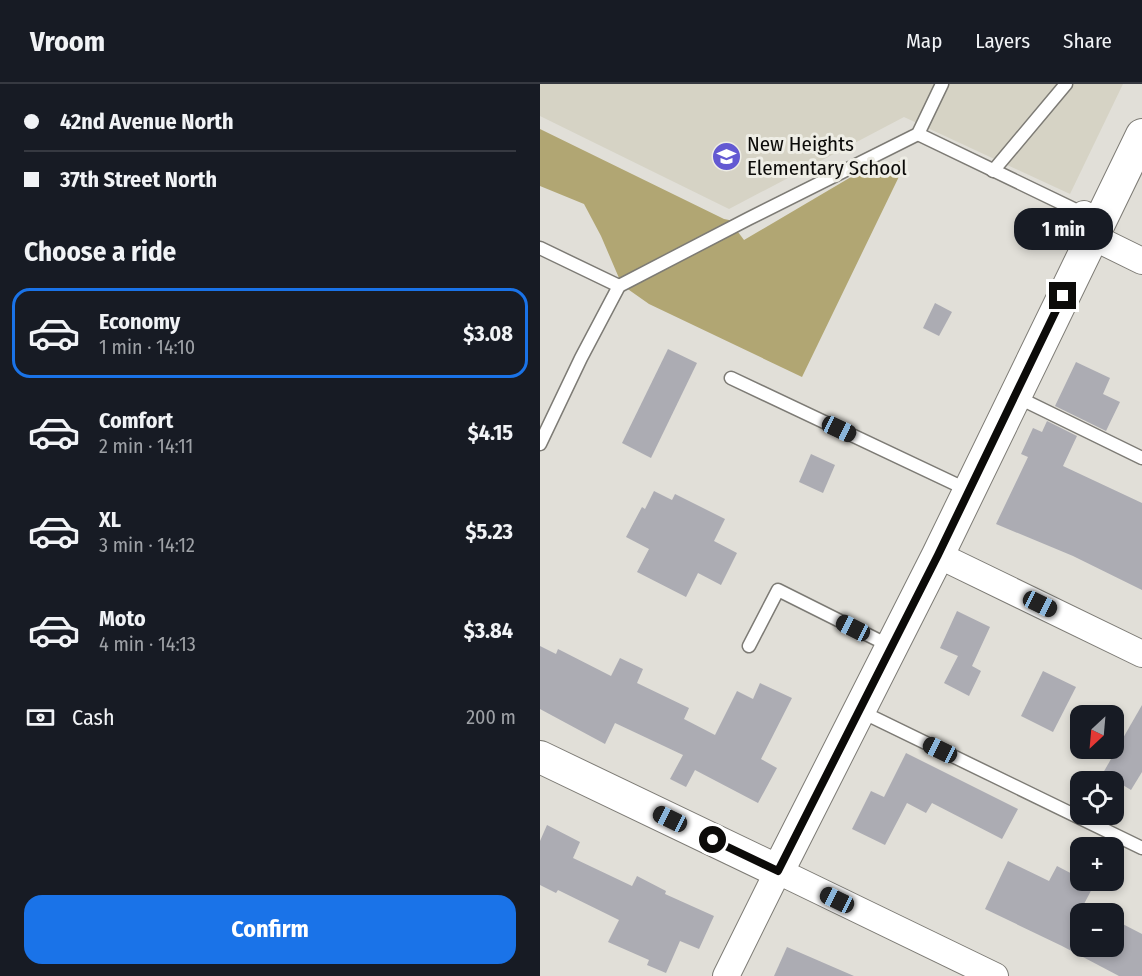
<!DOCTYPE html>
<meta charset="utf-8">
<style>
:root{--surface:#171b24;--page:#20242c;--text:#f1f3f6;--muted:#9ea1a6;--line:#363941;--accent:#1a73e8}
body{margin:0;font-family:"Fira Sans Condensed",sans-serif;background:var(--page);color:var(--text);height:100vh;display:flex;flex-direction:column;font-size:22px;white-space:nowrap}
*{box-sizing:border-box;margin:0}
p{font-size:20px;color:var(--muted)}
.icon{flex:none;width:33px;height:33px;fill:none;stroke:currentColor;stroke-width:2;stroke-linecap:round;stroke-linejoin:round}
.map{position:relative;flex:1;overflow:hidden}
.sheet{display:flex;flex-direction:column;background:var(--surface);width:540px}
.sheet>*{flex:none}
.banner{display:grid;align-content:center;height:132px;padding:0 24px;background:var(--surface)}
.needle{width:39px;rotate:206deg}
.controls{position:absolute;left:530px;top:621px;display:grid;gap:12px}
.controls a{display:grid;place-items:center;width:54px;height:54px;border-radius:12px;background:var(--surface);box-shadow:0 3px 9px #0003;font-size:30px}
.end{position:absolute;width:27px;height:27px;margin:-14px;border:8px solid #0c0b09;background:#fff;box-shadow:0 0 0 3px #fff}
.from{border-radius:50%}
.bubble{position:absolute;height:42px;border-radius:18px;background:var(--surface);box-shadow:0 3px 9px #0003;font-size:20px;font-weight:700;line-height:42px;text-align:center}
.car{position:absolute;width:18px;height:36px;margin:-18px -9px;border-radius:8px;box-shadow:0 0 4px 2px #0007;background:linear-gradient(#222 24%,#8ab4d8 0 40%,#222 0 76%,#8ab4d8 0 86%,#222 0)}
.banner b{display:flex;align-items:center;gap:21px;height:57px;font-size:22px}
.banner b+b{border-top:2px solid var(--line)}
.banner i{width:15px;height:15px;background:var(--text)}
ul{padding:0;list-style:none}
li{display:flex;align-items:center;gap:18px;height:90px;margin:0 12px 9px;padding:0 12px;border:3px solid transparent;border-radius:18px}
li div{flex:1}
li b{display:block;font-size:22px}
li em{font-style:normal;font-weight:700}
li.on{border-color:var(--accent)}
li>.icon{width:54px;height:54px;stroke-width:1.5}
h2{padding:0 24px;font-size:27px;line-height:72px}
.pay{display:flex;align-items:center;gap:15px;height:66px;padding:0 24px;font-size:22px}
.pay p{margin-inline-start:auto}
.button{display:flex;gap:12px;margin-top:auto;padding:12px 24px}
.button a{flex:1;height:69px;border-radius:18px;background:var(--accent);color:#fff;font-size:24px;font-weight:700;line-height:69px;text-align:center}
header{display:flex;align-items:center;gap:36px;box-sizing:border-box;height:84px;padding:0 30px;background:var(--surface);border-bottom:2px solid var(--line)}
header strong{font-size:28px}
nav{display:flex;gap:33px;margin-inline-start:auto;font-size:21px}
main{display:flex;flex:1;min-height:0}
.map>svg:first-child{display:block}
.built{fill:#d6d3c5}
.water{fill:#b1a673}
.building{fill:#acacb3}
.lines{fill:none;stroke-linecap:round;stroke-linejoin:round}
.service-casing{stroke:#7d7b75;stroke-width:15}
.minor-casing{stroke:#7d7b75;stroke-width:28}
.tertiary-casing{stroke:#7d7b75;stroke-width:34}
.service{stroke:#fff;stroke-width:12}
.minor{stroke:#fff;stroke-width:26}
.tertiary{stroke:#fff;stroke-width:32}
.route{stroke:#0c0b09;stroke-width:8}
.labels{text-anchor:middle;stroke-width:6;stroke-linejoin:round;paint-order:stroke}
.poi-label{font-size:21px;fill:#0c0b09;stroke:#eeede5;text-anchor:start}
</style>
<header>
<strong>Vroom</strong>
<nav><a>Map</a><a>Layers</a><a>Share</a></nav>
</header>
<main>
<section class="sheet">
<div class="banner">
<b><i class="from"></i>42nd Avenue North</b>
<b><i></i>37th Street North</b>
</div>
<h2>Choose a ride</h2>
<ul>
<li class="on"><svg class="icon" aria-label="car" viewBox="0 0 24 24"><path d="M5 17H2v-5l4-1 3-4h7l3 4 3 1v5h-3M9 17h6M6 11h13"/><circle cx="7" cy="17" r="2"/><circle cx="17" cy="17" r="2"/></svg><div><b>Economy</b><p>1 min · 14:10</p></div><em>$3.08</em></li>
<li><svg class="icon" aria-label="car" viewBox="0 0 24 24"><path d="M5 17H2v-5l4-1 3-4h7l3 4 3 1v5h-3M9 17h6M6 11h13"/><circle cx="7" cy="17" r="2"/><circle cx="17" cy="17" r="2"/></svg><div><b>Comfort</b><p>2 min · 14:11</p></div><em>$4.15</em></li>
<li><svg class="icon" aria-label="car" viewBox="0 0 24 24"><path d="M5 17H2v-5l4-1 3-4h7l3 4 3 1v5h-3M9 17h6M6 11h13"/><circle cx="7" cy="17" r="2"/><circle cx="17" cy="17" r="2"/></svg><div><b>XL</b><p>3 min · 14:12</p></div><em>$5.23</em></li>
<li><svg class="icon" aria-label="car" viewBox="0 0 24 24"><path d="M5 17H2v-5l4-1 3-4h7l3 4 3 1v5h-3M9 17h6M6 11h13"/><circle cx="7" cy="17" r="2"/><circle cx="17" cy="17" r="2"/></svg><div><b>Moto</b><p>4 min · 14:13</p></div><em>$3.84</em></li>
</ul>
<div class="pay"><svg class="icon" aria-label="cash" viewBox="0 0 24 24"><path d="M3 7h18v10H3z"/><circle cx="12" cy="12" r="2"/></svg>Cash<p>200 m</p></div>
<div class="button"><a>Confirm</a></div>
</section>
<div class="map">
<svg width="602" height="892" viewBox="0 0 602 892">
<rect width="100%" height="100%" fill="#e1dfd8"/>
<polygon class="built" points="0,0 583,0 530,110 364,33 189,125 0,32"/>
<polygon class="water" points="0,45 184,135 189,136 204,156 328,83 367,76 262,293 109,220 82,201 61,152 44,120 0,102"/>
<g class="building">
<polygon points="395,219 412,228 399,252 383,244"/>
<polygon points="128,265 157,279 111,374 82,359"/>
<polygon points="536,278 570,294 563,310 580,318 566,347 515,322"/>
<polygon points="507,337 537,352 523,382 602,419 602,506 533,472 456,440 488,373 481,370 493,344 502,348"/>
<polygon points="271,370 295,381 283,409 259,398"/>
<polygon points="114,407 132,416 135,410 185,435 174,457 197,469 181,501 158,489 146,513 97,488 109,465 86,453 102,423 105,425"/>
<polygon points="417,527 450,543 432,582 441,587 429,612 404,599 418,572 400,564"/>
<polygon points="0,562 16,570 18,565 71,592 80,574 103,585 97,599 149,624 144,635 175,651 197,607 213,615 220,599 252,614 221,675 237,684 218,719 155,686 146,703 130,695 143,671 75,639 65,660 0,625"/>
<polygon points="503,587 536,603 513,648 481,632"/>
<polygon points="602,621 602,688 591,706 563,689"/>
<polygon points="366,669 478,725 462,755 392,719 386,729 367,719 345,761 312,745 331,707 344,713"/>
<polygon points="7,741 40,758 33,774 92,802 97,792 126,807 125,810 174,832 159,865 140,857 126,889 107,881 109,876 68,858 79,836 18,806 16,809 0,801 0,757"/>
<polygon points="468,777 509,797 517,782 540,794 540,796 545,796 554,801 544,820 563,830 540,830 540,862 573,862 573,835 602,850 602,892 579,892 522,862 445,825"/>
<polygon points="247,863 314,892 234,892"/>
</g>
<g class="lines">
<defs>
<g id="service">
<polyline points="378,50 544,130"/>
<polyline points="453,87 526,0"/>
<polyline points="0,164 79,202"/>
<polyline points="191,294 428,406"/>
<polyline points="475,312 602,374"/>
<polyline points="0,360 41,274 79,202 208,135 378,50 402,0"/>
<polyline points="209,562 238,506 350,562"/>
<polyline points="320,627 602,764"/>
</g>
<g id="minor">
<polyline points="544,130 551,152 602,177"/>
<polyline points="398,471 602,570"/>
<polyline points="186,892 238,787 455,892"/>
</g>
<polyline id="tertiary" points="0,673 238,787 398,471 602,51"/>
</defs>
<use href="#service" class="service-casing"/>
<use href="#minor" class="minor-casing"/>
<use href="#tertiary" class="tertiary-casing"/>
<use href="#service" class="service"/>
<use href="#minor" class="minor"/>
<use href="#tertiary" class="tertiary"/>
</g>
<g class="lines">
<polyline class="route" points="173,756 238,787 398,471 523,212"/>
</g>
<defs>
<symbol id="school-disc" viewBox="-11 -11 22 22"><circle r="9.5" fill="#6359d2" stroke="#eeede5"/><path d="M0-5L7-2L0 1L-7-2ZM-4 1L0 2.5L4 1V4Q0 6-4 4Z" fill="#fff"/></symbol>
</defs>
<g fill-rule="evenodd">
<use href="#school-disc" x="170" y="56" width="33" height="33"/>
</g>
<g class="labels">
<g class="poi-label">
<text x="207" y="67">New Heights<tspan x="207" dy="24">Elementary School</tspan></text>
</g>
</g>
</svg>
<div class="controls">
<a><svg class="needle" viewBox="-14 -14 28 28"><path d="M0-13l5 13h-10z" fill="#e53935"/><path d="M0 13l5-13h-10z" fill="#9ea1a6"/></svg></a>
<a><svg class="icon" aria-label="locate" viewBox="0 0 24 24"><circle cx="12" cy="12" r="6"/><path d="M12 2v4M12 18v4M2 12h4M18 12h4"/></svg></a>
<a>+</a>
<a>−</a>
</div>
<i class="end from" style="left:173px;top:756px"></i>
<i class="end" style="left:523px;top:212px"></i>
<div class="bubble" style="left:474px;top:124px;width:99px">1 min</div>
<i class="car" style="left:299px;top:345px;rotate:115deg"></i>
<i class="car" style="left:500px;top:520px;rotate:116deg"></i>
<i class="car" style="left:313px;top:544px;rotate:297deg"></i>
<i class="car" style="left:400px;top:666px;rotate:296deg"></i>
<i class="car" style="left:130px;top:735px;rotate:296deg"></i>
<i class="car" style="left:297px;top:816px;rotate:296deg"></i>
</div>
</main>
